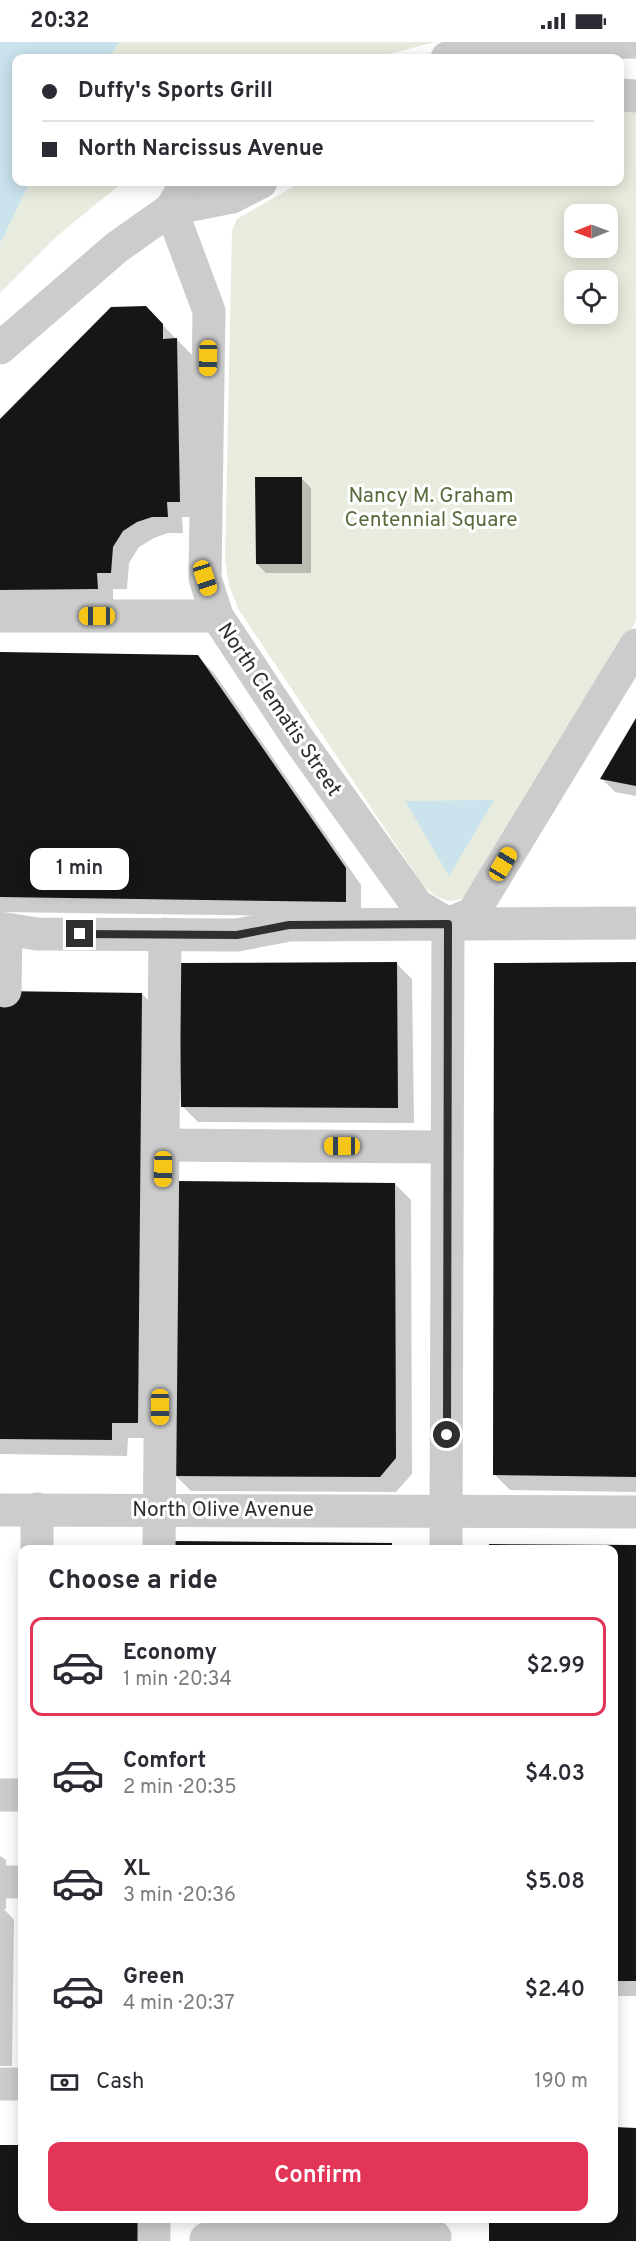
<!DOCTYPE html>
<meta charset="utf-8">
<style>
:root{--surface:#fff;--page:#f2f2f3;--text:#2b2b33;--muted:#7c7c81;--line:#e1e1e2;--accent:#e33558}
body{margin:0;font-family:Overpass,sans-serif;background:var(--page);color:var(--text);height:100vh;display:flex;flex-direction:column;font-size:22px;white-space:nowrap}
*{box-sizing:border-box;margin:0}
p{font-size:20px;color:var(--muted)}
.icon{flex:none;width:33px;height:33px;fill:none;stroke:currentColor;stroke-width:2;stroke-linecap:round;stroke-linejoin:round}
.map{position:relative;flex:1;overflow:hidden}
.drawer{position:absolute;left:18px;top:1503px;width:600px;height:678px;display:flex;flex-direction:column;background:var(--surface);border-radius:12px;box-shadow:0 3px 15px #0003}
.drawer>*{flex:none}
.guide{position:absolute;left:12px;top:12px;width:612px;height:132px;border-radius:12px;box-shadow:0 3px 15px #0003;display:grid;align-content:center;height:132px;padding:0 30px;background:var(--surface)}
.needle{width:39px;rotate:269deg}
.fabs{position:absolute;left:564px;top:162px;display:grid;gap:12px}
.fabs a{display:grid;place-items:center;width:54px;height:54px;border-radius:12px;background:var(--surface);box-shadow:0 3px 15px #0003;font-size:30px}
.end{position:absolute;width:27px;height:27px;margin:-14px;border:8px solid #2f2f2f;background:#fff;box-shadow:0 0 0 3px #fff}
.from{border-radius:50%}
.bubble{position:absolute;height:42px;border-radius:12px;background:var(--surface);box-shadow:0 3px 15px #0003;font-size:20px;font-weight:600;line-height:42px;text-align:center}
.car{position:absolute;width:18px;height:36px;margin:-18px -9px;border-radius:8px;box-shadow:0 0 4px 2px #0007;background:linear-gradient(#f5c518 24%,#345 0 40%,#f5c518 0 76%,#345 0 86%,#f5c518 0)}
.guide b{display:flex;align-items:center;gap:21px;height:57px;font-size:22px}
.guide b+b{border-top:2px solid var(--line)}
.guide i{width:15px;height:15px;background:var(--text)}
ul{padding:0;list-style:none}
li{display:flex;align-items:center;gap:18px;height:99px;margin:0 12px 9px;padding:0 18px;border:3px solid transparent;border-radius:12px}
li div{flex:1}
li b{display:block;font-size:22px}
li em{font-style:normal;font-weight:600}
li.on{border-color:var(--accent)}
li>.icon{width:54px;height:54px;stroke-width:1.5}
h2{padding:0 30px;font-size:27px;line-height:72px}
.pay{display:flex;align-items:center;gap:15px;height:66px;padding:0 30px;font-size:22px}
.pay p{margin-inline-start:auto}
.primary-button{display:flex;gap:12px;margin-top:auto;padding:12px 30px}
.primary-button a{flex:1;height:69px;border-radius:12px;background:var(--accent);color:#fff;font-size:24px;font-weight:600;line-height:69px;text-align:center}
.status{display:flex;justify-content:space-between;align-items:center;height:42px;padding:0 30px;background:var(--surface);direction:ltr}
.status svg{height:16px;fill:currentColor}
.map>svg:first-child{display:block}
.green{fill:#e7ecde;fill-rule:evenodd}
.water{fill:#cae3ec}
.shadow{fill:#0003}
.building{fill:#161616}
.lines{fill:none;stroke-linecap:round;stroke-linejoin:round}
.minor{stroke:#ccc;stroke-width:33}
.route{stroke:#2f2f2f;stroke-width:8}
.labels{text-anchor:middle;stroke-width:6;stroke-linejoin:round;paint-order:stroke}
.park-label{font-size:21px;fill:#586b3d;stroke:#fff}
.street-label{font-size:21px;fill:#2f2f2f;stroke:#fff}
</style>
<div class="status"><b>20:32</b><svg viewBox="0 0 49 12"><path d="M0 12V9h3v3zM5 12V6h3v6zM10 12V3h3v9zM15 12V0h3v12zM26 1h20v11H26zM47 4h2v5h-2z"/></svg></div>
<div class="map">
<svg width="636" height="2199" viewBox="0 0 636 2199">
<rect width="100%" height="100%" fill="#fff"/>
<g class="green">
<polygon points="119,0 435,0 375,16 108,16"/>
<path d="M620,69H636V579L496,821C472,849 457,878 422,842L239,568L229,543L225,518L232,189L237,177L301,140H620ZM574,172H608V206H574ZM574,238H608V272H574Z"/>
<polygon points="30,140 123,140 57,194 0,251 0,202"/>
</g>
<g class="water">
<polygon points="0,0 119,0 108,16 16,16 16,140 30,140 0,202"/>
<polygon points="494,758 449,834 405,759"/>
</g>
<g class="shadow">
<polygon points="146,266 193,314 196,475 182,475 183,491 168,491 154,496 139,505 129,521 127,547 113,547 113,563 0,563 0,379"/>
<polygon points="301,436 311,446 311,531 266,531 257,522"/>
<polygon points="0,611 197,614 214,631 361,843 361,875 0,870"/>
<polygon points="636,679 636,754 615,750 602,737"/>
<polygon points="396,921 412,937 414,1081 198,1080 182,1064"/>
<polygon points="636,922 636,1450 510,1448 494,1432"/>
<polygon points="0,951 142,952 158,968 153,1396 128,1396 127,1414 0,1412"/>
<polygon points="395,1142 411,1158 412,1432 396,1450 191,1449 175,1433"/>
<polygon points="636,1505 636,1954 616,1954 614,1957 614,1508"/>
<polygon points="0,1814 6,1818 6,1867 4,1867 14,1878 12,2024 0,2024"/>
<polygon points="614,2087 636,2087 636,2199 490,2199 614,2176"/>
<polygon points="0,2105 22,2105 22,2176 0,2199"/>
</g>
<g class="building">
<polygon points="146,264 163,282 163,297 177,296 180,460 167,460 168,475 152,475 137,480 123,489 113,505 111,531 97,531 98,547 0,548 0,377 111,265"/>
<polygon points="255,435 302,435 302,522 256,522"/>
<polygon points="0,610 198,613 346,826 346,860 0,855"/>
<polygon points="636,676 636,744 600,737"/>
<polygon points="397,920 398,1066 181,1065 179,921"/>
<polygon points="636,920 636,1435 493,1433 494,921"/>
<polygon points="0,949 142,951 138,1381 112,1381 112,1398 0,1397"/>
<polygon points="176,1139 395,1141 396,1416 380,1435 173,1434"/>
<polygon points="171,1499 392,1501 392,1508 171,1508"/>
<polygon points="489,1502 636,1503 636,1939 614,1939 614,1508 489,1508"/>
<polygon points="614,2085 636,2086 636,2199 489,2199 489,2176 614,2176"/>
<polygon points="0,2103 22,2103 22,2176 141,2176 141,2199 0,2199"/>
</g>
<g class="lines">
<g class="minor">
<polyline points="447,16 525,3 636,0"/>
<polyline points="620,53 636,54"/>
<polyline points="171,167 209,269 205,536 217,574 299,698 417,863 448,882"/>
<polyline points="171,167 232,155 261,140"/>
<polyline points="0,306 116,206 171,167 187,140"/>
<polyline points="0,574 217,574"/>
<polyline points="448,882 473,871 636,603"/>
<polyline points="0,886 37,892 237,893 289,883 636,881"/>
<polyline points="5,949 6,888"/>
<polyline points="163,1103 447,1105"/>
<polyline points="0,1468 636,1470"/>
<polyline points="37,1508 37,1467"/>
<polyline points="159,1508 165,892"/>
<polyline points="446,1508 448,882"/>
<polyline points="0,1753 22,1753"/>
<polyline points="2,1840 22,1840"/>
<polyline points="0,2042 22,2042"/>
<polyline points="206,2197 435,2195"/>
<polyline points="154,2199 154,2176"/>
</g>
</g>
<g class="lines">
<polyline class="route" points="80,892 237,893 289,883 448,882 447,1393"/>
</g>
<g class="labels">
<g class="park-label">
<text x="431" y="460">Nancy M. Graham<tspan x="431" dy="24">Centennial Square</tspan></text>
</g>
<g class="street-label">
<text transform="translate(280 667) rotate(56)" y="7">North Clematis Street</text>
<text x="223" y="1474">North Olive Avenue</text>
</g>
</g>
</svg>
<div class="fabs">
<a><svg class="needle" viewBox="-14 -14 28 28"><path d="M0-13l5 13h-10z" fill="#e53935"/><path d="M0 13l5-13h-10z" fill="#7c7c81"/></svg></a>
<a><svg class="icon" aria-label="locate" viewBox="0 0 24 24"><circle cx="12" cy="12" r="6"/><path d="M12 2v4M12 18v4M2 12h4M18 12h4"/></svg></a>
</div>
<i class="end from" style="left:447px;top:1393px"></i>
<i class="end" style="left:80px;top:892px"></i>
<div class="bubble" style="left:30px;top:806px;width:99px">1 min</div>
<i class="car" style="left:208px;top:316px;rotate:181deg"></i>
<i class="car" style="left:205px;top:536px;rotate:162deg"></i>
<i class="car" style="left:97px;top:574px;rotate:270deg"></i>
<i class="car" style="left:503px;top:822px;rotate:31deg"></i>
<i class="car" style="left:342px;top:1104px;rotate:270deg"></i>
<i class="car" style="left:163px;top:1127px;rotate:181deg"></i>
<i class="car" style="left:160px;top:1365px;rotate:180deg"></i>
<div class="guide">
<b><i class="from"></i>Duffy's Sports Grill</b>
<b><i></i>North Narcissus Avenue</b>
</div>
<section class="drawer">
<h2>Choose a ride</h2>
<ul>
<li class="on"><svg class="icon" aria-label="car" viewBox="0 0 24 24"><path d="M5 17H2v-5l4-1 3-4h7l3 4 3 1v5h-3M9 17h6M6 11h13"/><circle cx="7" cy="17" r="2"/><circle cx="17" cy="17" r="2"/></svg><div><b>Economy</b><p>1 min · 20:34</p></div><em>$2.99</em></li>
<li><svg class="icon" aria-label="car" viewBox="0 0 24 24"><path d="M5 17H2v-5l4-1 3-4h7l3 4 3 1v5h-3M9 17h6M6 11h13"/><circle cx="7" cy="17" r="2"/><circle cx="17" cy="17" r="2"/></svg><div><b>Comfort</b><p>2 min · 20:35</p></div><em>$4.03</em></li>
<li><svg class="icon" aria-label="car" viewBox="0 0 24 24"><path d="M5 17H2v-5l4-1 3-4h7l3 4 3 1v5h-3M9 17h6M6 11h13"/><circle cx="7" cy="17" r="2"/><circle cx="17" cy="17" r="2"/></svg><div><b>XL</b><p>3 min · 20:36</p></div><em>$5.08</em></li>
<li><svg class="icon" aria-label="car" viewBox="0 0 24 24"><path d="M5 17H2v-5l4-1 3-4h7l3 4 3 1v5h-3M9 17h6M6 11h13"/><circle cx="7" cy="17" r="2"/><circle cx="17" cy="17" r="2"/></svg><div><b>Green</b><p>4 min · 20:37</p></div><em>$2.40</em></li>
</ul>
<div class="pay"><svg class="icon" aria-label="cash" viewBox="0 0 24 24"><path d="M3 7h18v10H3z"/><circle cx="12" cy="12" r="2"/></svg>Cash<p>190 m</p></div>
<div class="primary-button"><a>Confirm</a></div>
</section>
</div>
